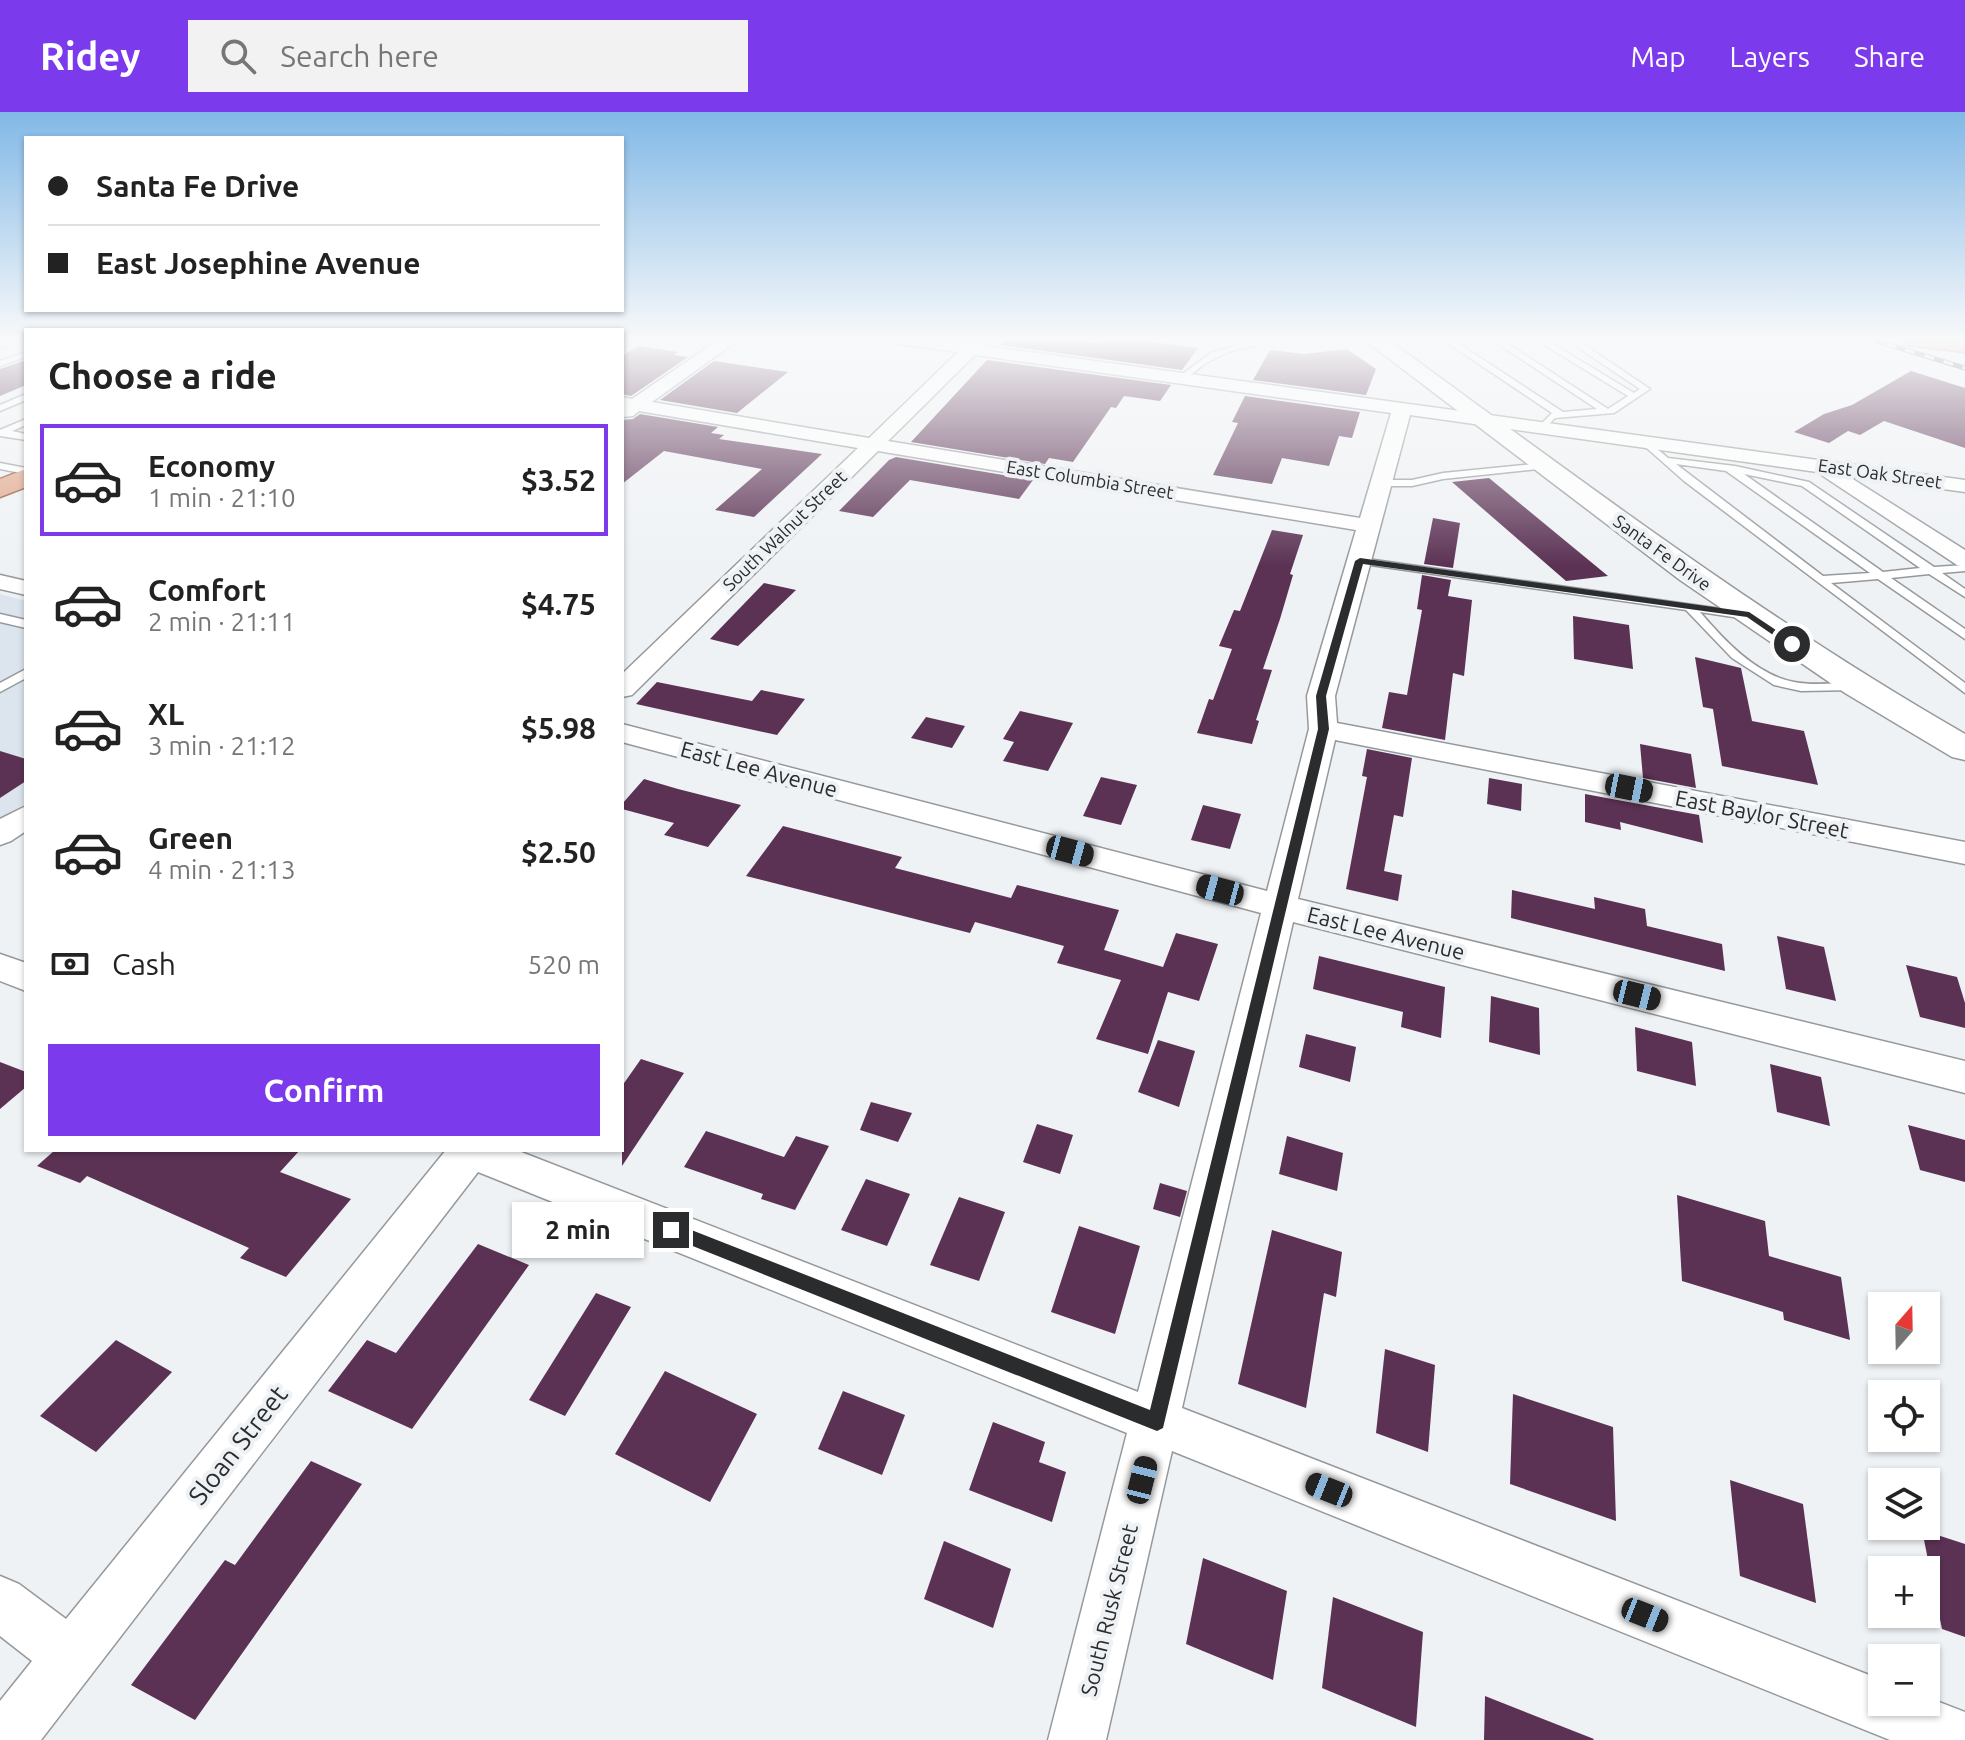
<!DOCTYPE html>
<meta charset="utf-8">
<style>
:root{--surface:#fff;--page:#f2f2f2;--text:#222;--muted:#767676;--line:#e0e0e0;--accent:#7c3aed}
body{margin:0;font-family:Ubuntu,sans-serif;background:var(--page);color:var(--text);height:100vh;display:flex;flex-direction:column;font-size:30px;white-space:nowrap}
*{box-sizing:border-box;margin:0}
p{font-size:26px;color:var(--muted)}
.icon{flex:none;width:44px;height:44px;fill:none;stroke:currentColor;stroke-width:2;stroke-linecap:round;stroke-linejoin:round}
.map{position:relative;flex:1;overflow:hidden}
.panel{position:absolute;left:24px;top:216px;width:600px;height:824px;display:flex;flex-direction:column;background:var(--surface);border-radius:0px;box-shadow:0 2px 6px #0004}
.panel>*{flex:none}
.hud{position:absolute;left:24px;top:24px;width:600px;height:176px;border-radius:0px;box-shadow:0 2px 6px #0004;display:grid;align-content:center;height:176px;padding:0 24px;background:var(--surface)}
.needle{width:52px;rotate:20deg}
.tools{position:absolute;left:1868px;top:1180px;display:grid;gap:16px}
.tools a{display:grid;place-items:center;width:72px;height:72px;border-radius:0px;background:var(--surface);box-shadow:0 2px 6px #0004;font-size:40px}
.end{position:absolute;width:36px;height:36px;margin:-18px;border:10px solid #2b2c2e;background:#fff;box-shadow:0 0 0 4px #fff}
.from{border-radius:50%}
.bubble{position:absolute;height:56px;border-radius:0px;background:var(--surface);box-shadow:0 2px 6px #0004;font-size:26px;font-weight:700;line-height:56px;text-align:center}
.car{position:absolute;width:24px;height:48px;margin:-24px -12px;border-radius:10px;box-shadow:0 0 6px 2px #0007;background:linear-gradient(#222 24%,#8ab4d8 0 40%,#222 0 76%,#8ab4d8 0 86%,#222 0)}
.hud b{display:flex;align-items:center;gap:28px;height:76px;font-size:30px}
.hud b+b{border-top:2px solid var(--line)}
.hud i{width:20px;height:20px;background:var(--text)}
ul{padding:0;list-style:none}
li{display:flex;align-items:center;gap:24px;height:112px;margin:0 16px 12px;padding:0 8px;border:4px solid transparent;border-radius:0px}
li div{flex:1}
li b{display:block;font-size:30px}
li em{font-style:normal;font-weight:700}
li.selected{border-color:var(--accent)}
li>.icon{width:72px;height:72px;stroke-width:1.5}
h2{padding:0 24px;font-size:36px;line-height:96px}
.pay{display:flex;align-items:center;gap:20px;height:88px;padding:0 24px;font-size:30px}
.pay p{margin-inline-start:auto}
.button{display:flex;gap:16px;margin-top:auto;padding:16px 24px}
.button a{flex:1;height:92px;border-radius:0px;background:var(--accent);color:#fff;font-size:32px;font-weight:700;line-height:92px;text-align:center}
header{display:flex;align-items:center;gap:48px;box-sizing:border-box;height:112px;padding:0 40px;background:var(--accent);color:#fff}
header strong{font-size:38px}
nav{display:flex;gap:44px;margin-inline-start:auto;font-size:28px}
.search{width:560px;height:72px;background:var(--page);display:flex;align-items:center;gap:20px;box-sizing:border-box;padding:0 28px;border-radius:0px;color:var(--muted);font-size:30px}
.map>svg:first-child{display:block}
.built{fill:#dce5ed}
.building{fill:#5b3254}
.lines{fill:none;stroke-linecap:round;stroke-linejoin:round}
.service-casing{stroke:#96999c;stroke-width:3}
.minor-casing{stroke:#96999c;stroke-width:3}
.tertiary-casing{stroke:#96999c;stroke-width:3}
.primary-casing{stroke:#935234;stroke-width:3}
.service{fill:#fff;fill-rule:evenodd}
.minor{fill:#fff;fill-rule:evenodd}
.tertiary{fill:#fff;fill-rule:evenodd}
.primary{fill:#e0a487;fill-rule:evenodd}
.rail-casing{stroke:#3f4042;stroke-width:5}
.rail{stroke:#eff2f5;stroke-width:3;stroke-dasharray:10;stroke-linecap:butt}
.route{fill:#2b2c2e}
.labels{text-anchor:middle;stroke-width:8;stroke-linejoin:round;paint-order:stroke}
.far-street-label{font-size:18px;fill:#2b2c2e;stroke:#eff2f5}
.street-label{font-size:22px;fill:#2b2c2e;stroke:#eff2f5}
.near-street-label{font-size:26px;fill:#2b2c2e;stroke:#eff2f5}
</style>
<header>
<strong>Ridey</strong>
<div class="search"><svg class="icon" aria-label="search" viewBox="0 0 24 24"><circle cx="10" cy="10" r="6"/><path d="M15 15l6 6"/></svg>Search here</div>
<nav><a>Map</a><a>Layers</a><a>Share</a></nav>
</header>
<div class="map">
<svg width="1965" height="1628" viewBox="0 0 1965 1628">
<rect width="100%" height="100%" fill="#eff2f5"/>
<polygon class="built" points="0,482 26,489 26,691 0,708"/>
<g class="building">
<polygon points="1008,226 1062,226 1100,231 1104,226 1124,226 1198,236 1182,258 1001,233"/>
<polygon points="638,234 678,240 674,243 688,245 631,284 622,282 622,244"/>
<polygon points="1347,237 1376,257 1366,283 1253,268 1270,238 1304,242"/>
<polygon points="26,248 26,273 0,284 0,257"/>
<polygon points="987,248 1171,273 1160,289 1124,284 1116,296 1111,295 1073,350 1049,346 1045,352 911,330"/>
<polygon points="714,249 788,260 737,301 660,288"/>
<polygon points="1911,259 1965,276 1965,336 1884,309 1860,323 1848,319 1829,331 1794,320 1824,302 1852,293"/>
<polygon points="1245,284 1360,300 1352,326 1339,324 1329,354 1282,346 1272,372 1213,363 1238,311 1232,310"/>
<polygon points="640,302 718,315 711,321 724,323 719,327 822,342 754,405 715,398 762,357 664,339 622,372 622,308 633,307"/>
<polygon points="896,345 1033,368 1019,387 910,368 873,405 839,399 889,348"/>
<polygon points="1489,366 1608,464 1566,469 1452,370"/>
<polygon points="1433,406 1460,411 1453,456 1424,452"/>
<polygon points="1272,418 1303,423 1290,462 1293,463 1280,507 1263,557 1272,558 1256,608 1259,609 1252,632 1197,621 1209,587 1213,588 1232,537 1219,534 1234,498 1240,499"/>
<polygon points="1422,463 1451,468 1448,484 1472,488 1464,564 1453,561 1445,628 1382,616 1389,580 1407,583 1422,498 1417,497"/>
<polygon points="764,471 796,478 738,534 710,527"/>
<polygon points="1573,504 1629,513 1633,557 1574,547"/>
<polygon points="1695,545 1741,556 1752,609 1804,619 1818,673 1722,654 1713,597 1703,595"/>
<polygon points="657,570 752,589 761,578 805,587 777,623 636,592"/>
<polygon points="1020,599 1073,611 1048,659 1003,649 1014,630 1003,627"/>
<polygon points="926,605 965,614 952,636 911,626"/>
<polygon points="1640,632 1691,642 1696,676 1643,666"/>
<polygon points="1367,637 1412,646 1403,705 1394,703 1384,759 1402,763 1398,789 1346,777 1367,665 1362,664"/>
<polygon points="0,639 26,647 26,669 0,686"/>
<polygon points="1101,665 1137,673 1121,713 1083,704"/>
<polygon points="1489,666 1522,672 1521,699 1487,692"/>
<polygon points="644,667 678,677 741,693 708,735 664,723 674,711 622,697 622,692"/>
<polygon points="1585,682 1699,703 1703,731 1620,710 1621,718 1585,710"/>
<polygon points="1203,693 1241,702 1230,737 1191,728"/>
<polygon points="783,714 902,745 895,756 1011,786 1017,773 1119,798 1104,838 1163,855 1176,821 1218,832 1199,889 1168,880 1148,942 1096,927 1121,868 1057,851 1064,834 975,810 970,821 746,764"/>
<polygon points="1512,778 1595,797 1594,785 1645,797 1647,814 1722,832 1725,859 1511,806"/>
<polygon points="1777,824 1824,835 1836,889 1786,877"/>
<polygon points="1319,844 1445,875 1441,926 1401,915 1403,900 1313,877"/>
<polygon points="1906,853 1957,865 1965,891 1965,916 1920,905"/>
<polygon points="1491,884 1539,896 1540,943 1489,930"/>
<polygon points="1635,915 1692,930 1696,974 1637,959"/>
<polygon points="1306,922 1356,935 1350,970 1299,955"/>
<polygon points="1158,928 1195,939 1179,995 1138,980"/>
<polygon points="641,947 684,961 622,1054 622,974"/>
<polygon points="0,950 26,960 26,975 0,997"/>
<polygon points="1770,952 1821,965 1830,1014 1777,1000"/>
<polygon points="871,990 912,1001 898,1030 860,1018"/>
<polygon points="1037,1012 1073,1023 1060,1062 1023,1050"/>
<polygon points="1908,1013 1965,1028 1965,1070 1920,1058"/>
<polygon points="706,1019 784,1045 796,1024 829,1034 795,1098 761,1087 763,1082 684,1055"/>
<polygon points="1287,1024 1343,1041 1337,1079 1279,1062"/>
<polygon points="55,1038 300,1038 280,1060 351,1087 286,1165 240,1146 249,1136 87,1064 80,1071 37,1054"/>
<polygon points="866,1067 910,1082 887,1134 841,1118"/>
<polygon points="1160,1071 1187,1079 1180,1105 1153,1097"/>
<polygon points="1677,1083 1765,1109 1769,1144 1841,1165 1850,1228 1784,1208 1783,1200 1682,1169"/>
<polygon points="959,1085 1005,1100 979,1169 930,1153"/>
<polygon points="1079,1114 1140,1134 1115,1222 1051,1200"/>
<polygon points="1272,1118 1342,1140 1336,1185 1324,1181 1306,1296 1238,1272"/>
<polygon points="478,1132 529,1153 412,1317 328,1279 367,1228 396,1241"/>
<polygon points="596,1181 631,1195 565,1304 529,1288"/>
<polygon points="116,1228 172,1260 96,1340 40,1304"/>
<polygon points="1385,1237 1435,1253 1428,1340 1376,1321"/>
<polygon points="665,1259 757,1302 710,1390 615,1342"/>
<polygon points="843,1279 905,1303 882,1363 818,1337"/>
<polygon points="1513,1282 1613,1315 1616,1409 1510,1372"/>
<polygon points="993,1310 1045,1330 1039,1350 1066,1360 1052,1410 969,1378"/>
<polygon points="311,1349 362,1372 195,1608 131,1573 225,1448 235,1453"/>
<polygon points="1730,1368 1803,1392 1816,1491 1740,1464"/>
<polygon points="1922,1418 1965,1432 1965,1525 1942,1517"/>
<polygon points="944,1429 1011,1457 993,1516 924,1487"/>
<polygon points="1203,1446 1287,1479 1273,1568 1186,1532"/>
<polygon points="1333,1485 1423,1520 1416,1615 1322,1576"/>
<polygon points="1485,1584 1594,1627 1593,1628 1484,1628"/>
</g>
<g class="lines">
<defs>
<g id="service">
<polygon points="12,226 24,226 0,236 0,231"/>
<polygon points="1262,226 1281,226 1228,240 1206,251 1184,268 1177,266 1211,241"/>
<polygon points="1440,226 1450,226 1563,300 1597,297 1489,226 1499,226 1608,297 1628,284 1533,226 1543,226 1634,281 1640,277 1564,226 1574,226 1650,277 1614,301 1555,306 1543,318 1538,315 1552,301"/>
<polygon points="26,240 26,245 0,254 0,249"/>
<polygon points="26,282 26,288 0,299 0,293"/>
<polygon points="26,307 26,313 12,319 26,322 26,328 0,324 0,318"/>
<path d="M1644,326L1668,346L1735,354L1809,370L1934,455L1965,453V459L1942,461L1965,477V485L1929,462L1891,466L1965,517V527L1878,467L1831,471L1965,571V581L1684,369L1641,331L1639,329ZM1676,352L1726,359L1870,461L1823,464ZM1744,362L1802,374L1920,456L1883,460Z"/>
<polygon points="0,351 26,356 26,362 0,357"/>
<polygon points="1545,351 1548,352 1548,356 1443,367 1412,374 1382,374 1377,371 1382,368 1412,368 1443,361"/>
<path d="M1360,446L1750,501L1752,503L1746,507L1700,500C1723,527 1756,563 1794,570C1814,574 1836,571 1856,570L1862,574L1856,578L1801,579L1774,573L1732,546L1686,498L1356,451L1354,449Z"/>
<polygon points="0,502 26,508 26,516 0,510"/>
<polygon points="26,557 26,566 0,580 0,571"/>
</g>
<g id="minor">
<path d="M721,226H741L652,290L869,326L958,240L892,231L884,226H931L967,231L972,226H990L984,234L1965,368V380L1848,364L1965,438V455L1957,453L1817,360L1410,303L1335,584L1337,611L1965,730V752L1335,628L1298,787L1965,949V981L1293,810L1182,1296L1882,1568V1590H1926V1585L1965,1600V1628H1890L1172,1339L1106,1628H1048L1127,1321L478,1060L41,1628H0V1589L32,1549L0,1524V1464L19,1472L66,1507L446,1038H516L1138,1280L1261,801L622,630V612L1267,779L1309,617L1307,584L1356,418L878,339L632,583L622,585V562L858,336L639,299L633,304L622,305V285L632,287ZM975,243L1391,301L1360,406L888,329Z"/>
<polygon points="0,463 26,469 26,483 0,477"/>
<polygon points="26,694 26,719 11,729 0,733 0,707"/>
<polygon points="0,842 26,851 26,879 0,869"/>
</g>
<path id="tertiary" d="M1362,226H1386C1575,364 1761,505 1965,622V648L1952,645L1845,581L1680,468Z"/>
<g id="primary">
<polygon points="1895,226 1965,226 1965,240 1906,233"/>
<polygon points="26,357 26,375 0,385 0,367"/>
</g>
</defs>
<use href="#service" class="service-casing"/>
<use href="#minor" class="minor-casing"/>
<use href="#tertiary" class="tertiary-casing"/>
<use href="#primary" class="primary-casing"/>
<use href="#service" class="service"/>
<use href="#minor" class="minor"/>
<use href="#tertiary" class="tertiary"/>
<use href="#primary" class="primary"/>
<defs>
<polyline id="rail" points="1867,226 1965,256"/>
</defs>
<use href="#rail" class="rail-casing"/>
<use href="#rail" class="rail"/>
</g>
<linearGradient id="sky" x2="0" y2="1"><stop stop-color="#81b8e6"/><stop offset="0.5" stop-color="#f8f9fa"/><stop offset="1" stop-color="#f8f9fa" stop-opacity="0"/></linearGradient>
<rect width="1965" height="454" fill="url(#sky)"/>
<polygon class="route" points="1360,446 1749,500 1797,532 1789,534 1747,505 1363,452 1326,584 1329,617 1163,1316 1157,1319 665,1123 665,1112 671,1110 1150,1298 1318,617 1316,584 1355,449"/>
<g class="labels">
<g class="far-street-label">
<text transform="translate(1880 362) rotate(8)" y="6">East Oak Street</text>
<text transform="translate(1090 368) rotate(9)" y="6">East Columbia Street</text>
<text transform="translate(785 419) rotate(-44)" y="6">South Walnut Street</text>
<text transform="translate(1662 441) rotate(36)" y="6">Santa Fe Drive</text>
</g>
<g class="street-label">
<text transform="translate(759 657) rotate(15)" y="8">East Lee Avenue</text>
<text transform="translate(1762 702) rotate(11)" y="8">East Baylor Street</text>
<text transform="translate(1386 821) rotate(14)" y="8">East Lee Avenue</text>
<text transform="translate(1109 1498) rotate(-76)" y="8">South Rusk Street</text>
</g>
<g class="near-street-label">
<text transform="translate(238 1333) rotate(-52)" y="9">Sloan Street</text>
</g>
</g>
</svg>
<div class="tools">
<a><svg class="needle" viewBox="-14 -14 28 28"><path d="M0-13l5 13h-10z" fill="#e53935"/><path d="M0 13l5-13h-10z" fill="#767676"/></svg></a>
<a><svg class="icon" aria-label="locate" viewBox="0 0 24 24"><circle cx="12" cy="12" r="6"/><path d="M12 2v4M12 18v4M2 12h4M18 12h4"/></svg></a>
<a><svg class="icon" aria-label="layers" viewBox="0 0 24 24"><path d="M12 4l9 5-9 5-9-5zM3 14l9 5 9-5"/></svg></a>
<a>+</a>
<a>−</a>
</div>
<i class="end from" style="left:1792px;top:532px"></i>
<i class="end" style="left:671px;top:1118px"></i>
<div class="bubble" style="left:512px;top:1090px;width:132px">2 min</div>
<i class="car" style="left:1629px;top:676px;rotate:101deg"></i>
<i class="car" style="left:1070px;top:739px;rotate:105deg"></i>
<i class="car" style="left:1220px;top:778px;rotate:285deg"></i>
<i class="car" style="left:1637px;top:883px;rotate:104deg"></i>
<i class="car" style="left:1142px;top:1368px;rotate:14deg"></i>
<i class="car" style="left:1329px;top:1378px;rotate:292deg"></i>
<i class="car" style="left:1645px;top:1503px;rotate:112deg"></i>
<div class="hud">
<b><i class="from"></i>Santa Fe Drive</b>
<b><i></i>East Josephine Avenue</b>
</div>
<section class="panel">
<h2>Choose a ride</h2>
<ul>
<li class="selected"><svg class="icon" aria-label="car" viewBox="0 0 24 24"><path d="M5 17H2v-5l4-1 3-4h7l3 4 3 1v5h-3M9 17h6M6 11h13"/><circle cx="7" cy="17" r="2"/><circle cx="17" cy="17" r="2"/></svg><div><b>Economy</b><p>1 min · 21:10</p></div><em>$3.52</em></li>
<li><svg class="icon" aria-label="car" viewBox="0 0 24 24"><path d="M5 17H2v-5l4-1 3-4h7l3 4 3 1v5h-3M9 17h6M6 11h13"/><circle cx="7" cy="17" r="2"/><circle cx="17" cy="17" r="2"/></svg><div><b>Comfort</b><p>2 min · 21:11</p></div><em>$4.75</em></li>
<li><svg class="icon" aria-label="car" viewBox="0 0 24 24"><path d="M5 17H2v-5l4-1 3-4h7l3 4 3 1v5h-3M9 17h6M6 11h13"/><circle cx="7" cy="17" r="2"/><circle cx="17" cy="17" r="2"/></svg><div><b>XL</b><p>3 min · 21:12</p></div><em>$5.98</em></li>
<li><svg class="icon" aria-label="car" viewBox="0 0 24 24"><path d="M5 17H2v-5l4-1 3-4h7l3 4 3 1v5h-3M9 17h6M6 11h13"/><circle cx="7" cy="17" r="2"/><circle cx="17" cy="17" r="2"/></svg><div><b>Green</b><p>4 min · 21:13</p></div><em>$2.50</em></li>
</ul>
<div class="pay"><svg class="icon" aria-label="cash" viewBox="0 0 24 24"><path d="M3 7h18v10H3z"/><circle cx="12" cy="12" r="2"/></svg>Cash<p>520 m</p></div>
<div class="button"><a>Confirm</a></div>
</section>
</div>
